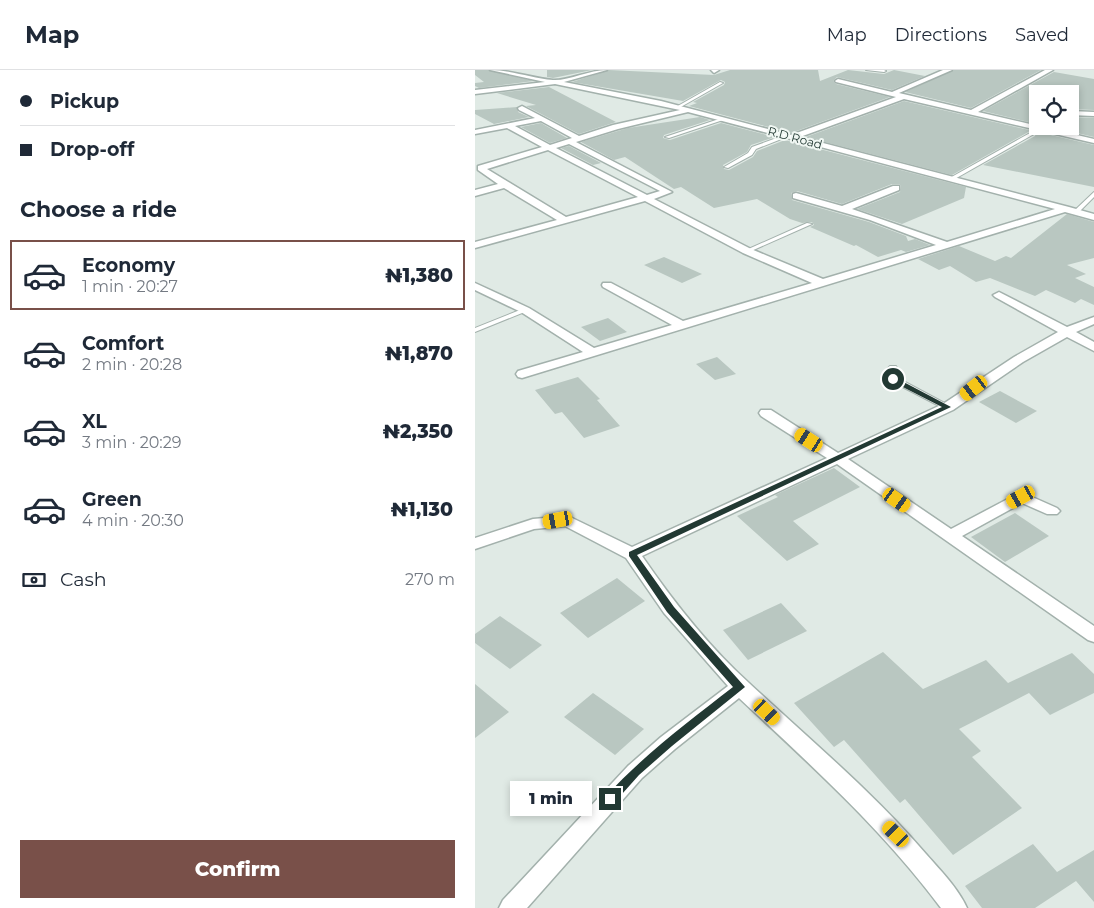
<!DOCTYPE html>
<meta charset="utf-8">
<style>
:root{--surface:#fff;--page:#f6f6f7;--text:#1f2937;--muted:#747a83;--line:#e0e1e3;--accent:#795049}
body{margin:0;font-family:Montserrat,sans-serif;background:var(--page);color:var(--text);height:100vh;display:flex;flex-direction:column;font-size:19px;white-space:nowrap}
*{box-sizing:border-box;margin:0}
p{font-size:16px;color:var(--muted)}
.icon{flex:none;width:28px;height:28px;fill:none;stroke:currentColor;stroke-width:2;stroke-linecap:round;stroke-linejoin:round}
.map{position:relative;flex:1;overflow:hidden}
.sheet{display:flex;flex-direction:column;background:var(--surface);width:475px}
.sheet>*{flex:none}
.banner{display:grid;align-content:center;height:110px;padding:0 20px;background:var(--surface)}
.controls{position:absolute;left:554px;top:15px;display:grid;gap:10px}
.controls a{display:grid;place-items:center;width:50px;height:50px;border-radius:0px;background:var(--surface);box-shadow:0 2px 8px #0003;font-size:25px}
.end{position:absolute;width:22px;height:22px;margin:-11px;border:6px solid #223933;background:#fff;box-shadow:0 0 0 2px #fff}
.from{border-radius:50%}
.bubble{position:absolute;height:35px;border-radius:0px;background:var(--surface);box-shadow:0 2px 8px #0003;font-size:16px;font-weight:800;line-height:35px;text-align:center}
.car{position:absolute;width:15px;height:30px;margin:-15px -8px;border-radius:6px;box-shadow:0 0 4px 1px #0007;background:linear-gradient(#f5c518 24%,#345 0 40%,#f5c518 0 76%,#345 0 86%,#f5c518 0)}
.banner b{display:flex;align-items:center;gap:18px;height:48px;font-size:19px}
.banner b+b{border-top:1px solid var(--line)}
.banner i{width:12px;height:12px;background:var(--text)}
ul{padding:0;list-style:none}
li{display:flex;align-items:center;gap:15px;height:70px;margin:0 10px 8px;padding:0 10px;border:2px solid transparent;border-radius:0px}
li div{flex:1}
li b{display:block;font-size:19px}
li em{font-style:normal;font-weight:800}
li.on{border-color:var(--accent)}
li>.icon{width:45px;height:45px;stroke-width:1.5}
h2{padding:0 20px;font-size:22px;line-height:60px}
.pay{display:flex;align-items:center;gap:12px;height:55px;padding:0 20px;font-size:19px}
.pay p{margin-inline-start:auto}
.primary-button{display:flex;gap:10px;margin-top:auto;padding:10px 20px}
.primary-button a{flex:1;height:58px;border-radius:0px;background:var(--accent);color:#fff;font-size:20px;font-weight:800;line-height:58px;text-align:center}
header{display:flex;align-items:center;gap:30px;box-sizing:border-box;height:70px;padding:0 25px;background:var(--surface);border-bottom:1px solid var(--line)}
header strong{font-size:24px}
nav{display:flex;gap:28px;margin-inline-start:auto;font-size:18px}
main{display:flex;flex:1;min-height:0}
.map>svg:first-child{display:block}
.building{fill:#b9c7c1}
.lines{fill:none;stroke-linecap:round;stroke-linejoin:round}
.lane-casing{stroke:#a3b1ac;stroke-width:2}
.street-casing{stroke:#a3b1ac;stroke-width:3}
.lane{fill:#fff;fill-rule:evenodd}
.street{fill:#fff;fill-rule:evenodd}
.route{fill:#223933}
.labels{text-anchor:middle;stroke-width:4;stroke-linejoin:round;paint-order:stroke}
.far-street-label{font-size:12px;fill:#223933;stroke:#f0f7f3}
</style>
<header>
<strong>Map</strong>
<nav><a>Map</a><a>Directions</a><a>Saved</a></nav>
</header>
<main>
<section class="sheet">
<div class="banner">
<b><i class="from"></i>Pickup</b>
<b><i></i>Drop-off</b>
</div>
<h2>Choose a ride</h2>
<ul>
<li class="on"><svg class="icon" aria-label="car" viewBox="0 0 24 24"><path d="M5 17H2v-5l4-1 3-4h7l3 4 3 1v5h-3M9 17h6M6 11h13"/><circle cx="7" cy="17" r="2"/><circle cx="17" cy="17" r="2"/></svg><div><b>Economy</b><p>1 min · 20:27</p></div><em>₦1,380</em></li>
<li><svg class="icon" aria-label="car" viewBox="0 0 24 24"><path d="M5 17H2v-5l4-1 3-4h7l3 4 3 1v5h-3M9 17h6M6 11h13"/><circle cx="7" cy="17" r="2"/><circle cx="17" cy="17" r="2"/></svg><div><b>Comfort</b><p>2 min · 20:28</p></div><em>₦1,870</em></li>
<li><svg class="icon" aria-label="car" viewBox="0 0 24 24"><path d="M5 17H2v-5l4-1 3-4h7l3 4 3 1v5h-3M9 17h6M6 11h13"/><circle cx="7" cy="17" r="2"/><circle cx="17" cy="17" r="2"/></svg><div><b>XL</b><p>3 min · 20:29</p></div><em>₦2,350</em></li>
<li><svg class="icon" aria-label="car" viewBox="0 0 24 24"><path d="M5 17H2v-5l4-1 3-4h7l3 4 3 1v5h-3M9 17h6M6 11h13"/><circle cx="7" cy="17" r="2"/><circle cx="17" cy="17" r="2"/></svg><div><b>Green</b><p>4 min · 20:30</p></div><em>₦1,130</em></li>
</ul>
<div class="pay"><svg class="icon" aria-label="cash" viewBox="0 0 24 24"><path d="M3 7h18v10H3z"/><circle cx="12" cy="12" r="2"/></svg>Cash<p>270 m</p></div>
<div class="primary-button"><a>Confirm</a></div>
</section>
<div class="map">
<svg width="619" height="838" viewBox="0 0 619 838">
<rect width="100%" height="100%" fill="#e0eae5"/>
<g class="building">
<polygon points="0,0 13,0 59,11 4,18 0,16 0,13 9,12 0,5"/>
<polygon points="72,0 117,0 78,8 72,7"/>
<polygon points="134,0 239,5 255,0 343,0 345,11 373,0 409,4 419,0 450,6 417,20 362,7 358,11 361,14 415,27 316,63 214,36 222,33 218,32 249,15 250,12 246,10 208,31 97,12"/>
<polygon points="479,0 566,0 496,38 430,22"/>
<polygon points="579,2 619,9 619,40 595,39 595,24 562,24 562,54 508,41"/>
<polygon points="74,17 141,52 104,64 51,36 61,35 22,23"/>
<polygon points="429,31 619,75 619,117 508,95 560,66 561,63 555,61 477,105 331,67"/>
<polygon points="42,37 43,42 54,47 19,54 0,44 0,40"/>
<polygon points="225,47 235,50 189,65 188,68 195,70 246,53 300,67 276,75 272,82 248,95 249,99 254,100 278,87 282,81 310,70 491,117 489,128 427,154 382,139 425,122 426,116 424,114 417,114 367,134 322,121 316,123 317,130 394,152 431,166 433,171 440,169 455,175 431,182 426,180 403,187 381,175 379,176 335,157 339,155 337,152 327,153 315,149 282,129 239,138 206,117 199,119 150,87 139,90 106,72 153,58"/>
<polygon points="595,47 619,48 619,67 572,56 595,56"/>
<polygon points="66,53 92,68 75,73 46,57"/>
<polygon points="94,76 126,93 118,95 86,78"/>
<polygon points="592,144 619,152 619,188 592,195 611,204 600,208 619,217 619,235 606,229 600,233 571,220 560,226 515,208 501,212 475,196 464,200 443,189 484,176 520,191 531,186 536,188"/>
<polygon points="189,187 227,204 207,213 169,195"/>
<polygon points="133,248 152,262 125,271 106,257"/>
<polygon points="242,287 261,304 240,310 221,294"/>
<polygon points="103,307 125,329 122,330 145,356 109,368 87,342 80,344 60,320"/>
<polygon points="525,321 562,341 541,353 504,332"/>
<polygon points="359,398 385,417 318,451 344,474 312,491 262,446 303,427 300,425"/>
<polygon points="540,443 574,466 530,492 496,467"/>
<polygon points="142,508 170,531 113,568 85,543"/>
<polygon points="306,533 332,561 273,590 248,560"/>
<polygon points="25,546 67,575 35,599 0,573 0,564"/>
<polygon points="408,582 448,619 511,590 533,613 597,583 619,604 619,623 575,645 554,623 484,659 506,681 497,687 547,738 478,785 430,729 425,733 369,670 359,677 319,633"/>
<polygon points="0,614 34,642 0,668"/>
<polygon points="118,623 169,659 140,685 89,647"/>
<polygon points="558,774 582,802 619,780 619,832 601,811 560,838 507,838 490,816"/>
</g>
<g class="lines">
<defs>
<g id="lane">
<polygon points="391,0 409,0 411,1 409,2"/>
<polygon points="245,12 248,13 204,38 201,37"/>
<polygon points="247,48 251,49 194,68 190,67"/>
<polygon points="555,63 559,64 478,110 473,109"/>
<polygon points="310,65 314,66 281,79 277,85 253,98 249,97 273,83 277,77"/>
<polygon points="619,122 619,127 603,143 599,143 599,141"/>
<polygon points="332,153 337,154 274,182 269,181"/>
<polygon points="50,238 52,239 52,241 0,262 0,258"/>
<polygon points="415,296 421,296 422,298 417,303 417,305 477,337 476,339 470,339 410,308 409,302"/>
</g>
<g id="street">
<path d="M15,0C36,0 56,8 78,10C93,11 114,0 132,0L89,12L186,31L316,65L421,27L361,12L360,11L363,9L417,22L468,0H477L424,23L496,40L570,0H578L503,42L619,69V73L429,29L325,67L594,137L619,144V150L590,142L47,308L43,307L41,304L43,301L108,282L46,242L0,220V213L54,238L119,278L197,255L128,217L127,215L128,213H136L208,251L337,213L268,183L170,131L0,178V172L82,150L29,118L0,126V120L23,114L3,100V96L67,77L32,58L0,64V60L60,48L44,40L43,38L47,36L104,66L138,55L205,40L80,14L0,24V20L70,12ZM213,42L580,139L472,172L377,139L424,120V116H418L367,136L321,123L318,124V128L395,150L461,175L348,209L276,179L179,129L197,122L101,72L143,59ZM66,51L97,68L75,75L40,56ZM94,74L185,121L172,125L81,78ZM73,80L163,127L91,147L12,99Z"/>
<polygon points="236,0 244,0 239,3"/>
<polygon points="595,41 619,42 619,46 595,45"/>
<path d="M524,222L592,257L619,247V254L601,262L619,272V281L592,267L548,292L478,340L373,389L476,459L546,422L582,438L585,441L582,444H572L547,433L487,466L619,556V572L613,570L362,394L167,486C198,531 233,576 274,613C334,669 397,721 451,784C465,800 483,818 492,838H466C407,759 336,695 264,628L200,679L167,708L52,838H24L28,830L153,696L186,667L253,616L189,543L151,488L90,456L59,459L0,479V468L58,449L93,446L157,477L352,388L286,346L284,343L286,340H296L363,383L468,334L539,287L583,262L520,227L518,225Z"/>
</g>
</defs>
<use href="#lane" class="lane-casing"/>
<use href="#street" class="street-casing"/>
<use href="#lane" class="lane"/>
<use href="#street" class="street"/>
</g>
<path class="route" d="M416,308H421L476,337L162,485L199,537L270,617L197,676L164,705L139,733H131L129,729L131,726C170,684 214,651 258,617L192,542L154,486V482L467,337L416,311Z"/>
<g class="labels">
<g class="far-street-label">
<text transform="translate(320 68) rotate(15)" y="4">R.D Road</text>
</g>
</g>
</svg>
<div class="controls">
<a><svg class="icon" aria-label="locate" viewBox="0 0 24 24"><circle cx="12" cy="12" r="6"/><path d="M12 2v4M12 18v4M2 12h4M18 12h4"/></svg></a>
</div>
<i class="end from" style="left:418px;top:309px"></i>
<i class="end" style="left:135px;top:729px"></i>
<div class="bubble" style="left:35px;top:711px;width:82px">1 min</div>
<i class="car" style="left:499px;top:318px;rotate:232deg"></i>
<i class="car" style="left:334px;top:370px;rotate:303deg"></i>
<i class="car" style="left:546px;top:427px;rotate:241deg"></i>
<i class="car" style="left:422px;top:430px;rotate:125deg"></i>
<i class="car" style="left:83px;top:450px;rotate:260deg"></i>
<i class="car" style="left:292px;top:642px;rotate:133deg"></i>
<i class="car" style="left:421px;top:764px;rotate:314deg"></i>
</div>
</main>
